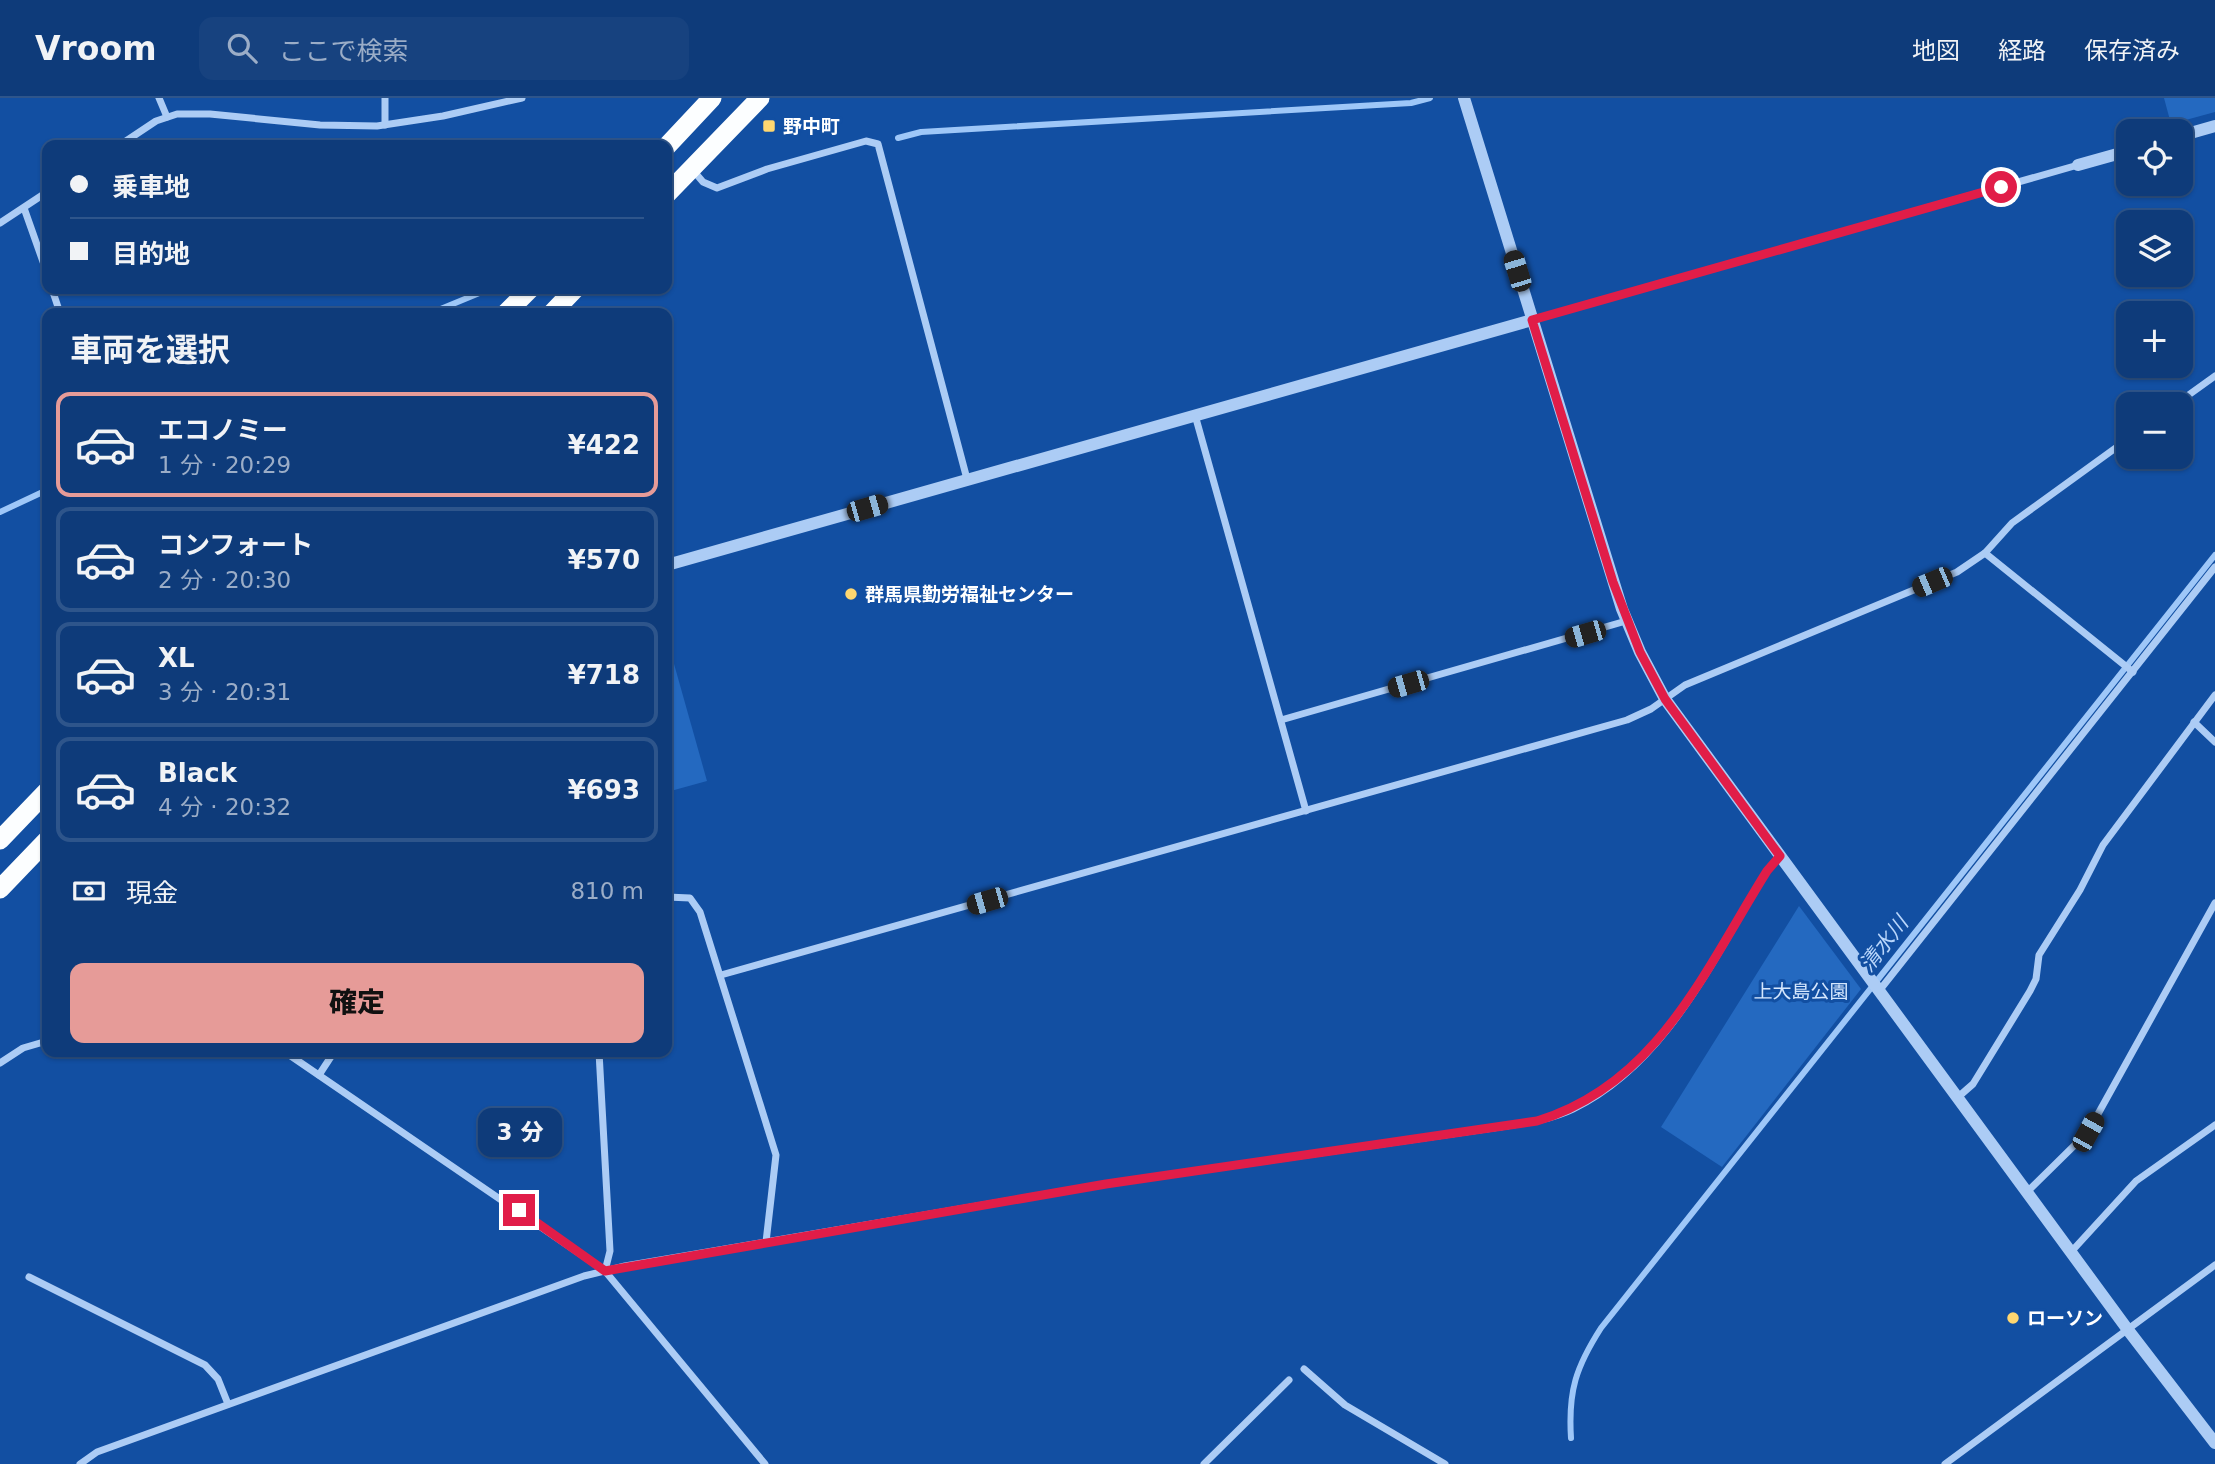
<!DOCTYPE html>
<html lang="ja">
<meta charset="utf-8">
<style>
:root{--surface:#0e3b7a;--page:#17427f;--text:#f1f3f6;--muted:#9badc7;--line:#2e558b;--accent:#e69b98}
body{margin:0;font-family:"DejaVu Sans","Noto Sans JP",sans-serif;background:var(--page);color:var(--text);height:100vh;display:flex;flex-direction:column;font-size:26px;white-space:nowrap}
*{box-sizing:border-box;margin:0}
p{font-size:23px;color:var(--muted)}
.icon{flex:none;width:38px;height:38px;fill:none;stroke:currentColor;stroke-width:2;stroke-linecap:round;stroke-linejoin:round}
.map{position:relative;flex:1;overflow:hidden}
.drawer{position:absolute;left:42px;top:210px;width:630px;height:749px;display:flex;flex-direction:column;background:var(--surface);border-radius:14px;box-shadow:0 2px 5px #0004,0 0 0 2px var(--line)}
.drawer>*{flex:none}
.hud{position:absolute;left:42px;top:42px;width:630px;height:154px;border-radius:14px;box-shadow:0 2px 5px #0004,0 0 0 2px var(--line);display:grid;align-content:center;height:154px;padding:0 28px;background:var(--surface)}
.buttons{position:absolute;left:2116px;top:21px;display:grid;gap:14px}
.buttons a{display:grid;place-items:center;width:77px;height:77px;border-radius:14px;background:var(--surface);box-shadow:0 2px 5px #0004,0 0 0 2px var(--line);font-size:35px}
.end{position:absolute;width:32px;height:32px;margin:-16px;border:9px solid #e11d48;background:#fff;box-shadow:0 0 0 4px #fff}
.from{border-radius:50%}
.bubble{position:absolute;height:49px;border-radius:14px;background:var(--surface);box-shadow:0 2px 5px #0004,0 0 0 2px var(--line);font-size:23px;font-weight:800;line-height:49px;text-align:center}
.car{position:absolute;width:21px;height:42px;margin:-21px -10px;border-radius:9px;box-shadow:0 0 5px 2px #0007;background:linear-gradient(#222 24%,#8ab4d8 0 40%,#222 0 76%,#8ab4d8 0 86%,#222 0)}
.hud b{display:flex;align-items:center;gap:24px;height:66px;font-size:26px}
.hud b+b{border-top:2px solid var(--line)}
.hud i{width:18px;height:18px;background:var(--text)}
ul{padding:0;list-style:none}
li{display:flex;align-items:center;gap:21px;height:105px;margin:0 14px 10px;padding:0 14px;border:4px solid var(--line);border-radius:14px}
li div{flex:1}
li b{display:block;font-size:26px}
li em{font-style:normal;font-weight:800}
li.current{border-color:var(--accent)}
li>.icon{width:63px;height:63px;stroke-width:1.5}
h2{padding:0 28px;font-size:32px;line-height:84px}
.pay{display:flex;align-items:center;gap:18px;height:77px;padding:0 28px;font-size:26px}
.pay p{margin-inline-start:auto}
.primary-button{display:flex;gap:14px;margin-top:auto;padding:14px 28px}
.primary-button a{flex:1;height:80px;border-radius:14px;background:var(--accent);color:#111;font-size:28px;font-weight:800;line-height:80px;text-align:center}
header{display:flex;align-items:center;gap:42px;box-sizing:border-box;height:98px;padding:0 35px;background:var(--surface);border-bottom:2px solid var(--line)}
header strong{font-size:33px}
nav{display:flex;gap:38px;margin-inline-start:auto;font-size:24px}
.search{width:490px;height:63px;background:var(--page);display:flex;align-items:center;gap:18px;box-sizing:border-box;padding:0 24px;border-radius:14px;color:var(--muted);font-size:26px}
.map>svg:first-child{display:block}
.green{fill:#2469c0}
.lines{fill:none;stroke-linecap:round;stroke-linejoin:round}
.stream{stroke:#9ec7f8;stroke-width:6}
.minor{stroke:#acccf5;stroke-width:7}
.tertiary{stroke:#acccf5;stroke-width:12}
.trunk{stroke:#fcfeff;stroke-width:19}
.route{stroke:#e11d48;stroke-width:9}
.poi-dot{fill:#ffd770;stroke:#124fa2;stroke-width:2.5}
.labels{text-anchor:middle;stroke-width:6;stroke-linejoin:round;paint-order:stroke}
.poi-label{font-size:19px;font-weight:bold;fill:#fff;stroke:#124fa2;text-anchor:start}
.park-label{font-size:19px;fill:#d5e7fe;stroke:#124fa2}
.water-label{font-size:21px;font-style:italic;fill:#b9d6fb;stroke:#124fa2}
</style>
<header>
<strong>Vroom</strong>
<div class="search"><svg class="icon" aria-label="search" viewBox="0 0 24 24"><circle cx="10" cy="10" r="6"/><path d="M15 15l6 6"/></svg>ここで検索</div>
<nav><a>地図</a><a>経路</a><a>保存済み</a></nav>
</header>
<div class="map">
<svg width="2215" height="1366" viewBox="0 0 2215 1366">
<rect width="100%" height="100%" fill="#124fa2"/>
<g class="green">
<polygon points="2164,0 2215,0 2215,14 2171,26"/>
<polygon points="667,541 707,683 667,694"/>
<polygon points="1799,808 1861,891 1722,1069 1661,1029"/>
</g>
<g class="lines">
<g class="stream">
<polyline points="898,40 921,34 1411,5 1430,0"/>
<polyline points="431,215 489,191"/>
<polyline points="0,414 47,392"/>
<path d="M1571,1340C1568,1293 1576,1269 1601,1230L2215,457"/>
</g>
<g class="minor">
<polyline points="159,0 167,19"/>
<polyline points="385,0 385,27"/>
<polyline points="120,47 156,23 177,16 210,16 320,27 377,28 443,18 522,0"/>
<polyline points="692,71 703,84 717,90 767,71 866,43 878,46 967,381"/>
<polyline points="24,110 47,175"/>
<polyline points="0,125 47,94"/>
<polyline points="52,191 60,215"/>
<polyline points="1532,222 2078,67"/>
<polyline points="2176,306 2215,278"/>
<polyline points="1195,317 1306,713"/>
<polyline points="1985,455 2133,574"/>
<polyline points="1281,622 1626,523"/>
<polyline points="2194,624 2215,644"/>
<polyline points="667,799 690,800 700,814 776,1057 766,1144"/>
<polyline points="721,877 1627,622 1651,611 1685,587 1957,474 1985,455 2012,425 2128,341"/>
<polyline points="1879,893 2215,469"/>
<polyline points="285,954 605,1173 765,1366"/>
<polyline points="599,954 610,1153 605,1173"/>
<polyline points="0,965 23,950 47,943"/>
<polyline points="319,977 334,954"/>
<polyline points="1957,1000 1973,986 2030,893 2036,881 2039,857 2080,792 2103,747 2215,597"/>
<polyline points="2027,1094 2088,1034 2215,805"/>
<polyline points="2071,1154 2136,1083 2215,1027"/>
<polyline points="29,1179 205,1267 218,1281 228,1306"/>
<polyline points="1304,1271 1345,1307 1445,1366"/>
<path d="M80,1366L97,1354L584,1178L625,1168L1106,1086L1500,1029C1525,1025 1550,1022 1573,1011C1668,965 1714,858 1767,773L1780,758"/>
<polyline points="1204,1366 1289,1282"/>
<polyline points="1945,1366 2215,1167"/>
</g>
<g class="tertiary">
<polyline points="1464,0 1622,511 1640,554 1665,601 2128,1232 2215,1345"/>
<polyline points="2180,38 2215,28"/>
<polyline points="2078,67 2128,53"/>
<polyline points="667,467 1532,222"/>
</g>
<g class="trunk">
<polyline points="667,48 712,0"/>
<polyline points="667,96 760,0"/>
<polyline points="506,215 530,191"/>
<polyline points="552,215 575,191"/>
<polyline points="0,742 47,693"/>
<polyline points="0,791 47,742"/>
</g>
</g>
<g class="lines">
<path class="route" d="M519,1112L605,1173L1106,1086L1537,1023C1657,987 1705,872 1767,773L1780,758L1665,601L1640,554L1613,484L1532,222L2001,89"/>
</g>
<g class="poi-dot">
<rect x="762" y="21" width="14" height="14" rx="3.5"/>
<circle cx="851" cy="496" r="7"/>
<circle cx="2013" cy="1220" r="7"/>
</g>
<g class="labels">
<g class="poi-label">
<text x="783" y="35">野中町</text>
<text x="865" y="503">群馬県勤労福祉センター</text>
<text x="2027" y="1227">ローソン</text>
</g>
<g class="park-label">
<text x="1801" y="900">上大島公園</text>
</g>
<g class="water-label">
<text transform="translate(1884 846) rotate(-52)" y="7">清水川</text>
</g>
</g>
</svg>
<div class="buttons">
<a><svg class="icon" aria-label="locate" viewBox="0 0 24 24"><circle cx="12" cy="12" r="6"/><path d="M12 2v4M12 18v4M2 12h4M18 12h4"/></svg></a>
<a><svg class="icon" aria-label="layers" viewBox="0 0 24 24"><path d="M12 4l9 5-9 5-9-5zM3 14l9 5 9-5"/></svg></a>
<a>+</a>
<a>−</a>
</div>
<i class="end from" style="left:2001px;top:89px"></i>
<i class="end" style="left:519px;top:1112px"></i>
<div class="bubble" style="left:478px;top:1010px;width:84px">3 分</div>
<i class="car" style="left:1517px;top:173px;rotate:343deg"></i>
<i class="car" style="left:867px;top:410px;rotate:74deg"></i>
<i class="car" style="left:1932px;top:484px;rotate:247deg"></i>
<i class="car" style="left:1585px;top:536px;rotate:254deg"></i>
<i class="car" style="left:1408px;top:586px;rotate:254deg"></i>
<i class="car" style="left:987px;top:803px;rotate:254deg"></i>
<i class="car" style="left:2088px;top:1034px;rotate:29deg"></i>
<div class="hud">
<b><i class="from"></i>乗車地</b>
<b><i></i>目的地</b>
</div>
<section class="drawer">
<h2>車両を選択</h2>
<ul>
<li class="current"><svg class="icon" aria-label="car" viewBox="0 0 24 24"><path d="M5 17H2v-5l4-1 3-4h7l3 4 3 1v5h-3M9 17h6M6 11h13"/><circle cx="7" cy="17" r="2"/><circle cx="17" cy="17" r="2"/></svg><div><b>エコノミー</b><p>1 分 · 20:29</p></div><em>¥422</em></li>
<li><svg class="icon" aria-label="car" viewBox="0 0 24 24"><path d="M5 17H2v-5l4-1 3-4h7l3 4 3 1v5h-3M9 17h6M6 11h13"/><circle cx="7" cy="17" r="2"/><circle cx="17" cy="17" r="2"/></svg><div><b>コンフォート</b><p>2 分 · 20:30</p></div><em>¥570</em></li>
<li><svg class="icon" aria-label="car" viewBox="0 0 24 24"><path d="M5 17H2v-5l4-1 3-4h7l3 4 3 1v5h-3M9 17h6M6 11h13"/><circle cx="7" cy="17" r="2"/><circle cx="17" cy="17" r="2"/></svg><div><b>XL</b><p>3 分 · 20:31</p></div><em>¥718</em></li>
<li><svg class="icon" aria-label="car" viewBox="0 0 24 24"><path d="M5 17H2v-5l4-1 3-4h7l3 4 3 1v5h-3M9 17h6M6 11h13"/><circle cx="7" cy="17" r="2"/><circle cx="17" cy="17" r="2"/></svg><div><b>Black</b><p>4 分 · 20:32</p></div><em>¥693</em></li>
</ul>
<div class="pay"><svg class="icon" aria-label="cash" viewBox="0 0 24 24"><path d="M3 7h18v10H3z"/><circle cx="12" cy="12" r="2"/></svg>現金<p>810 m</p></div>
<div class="primary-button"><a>確定</a></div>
</section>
</div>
